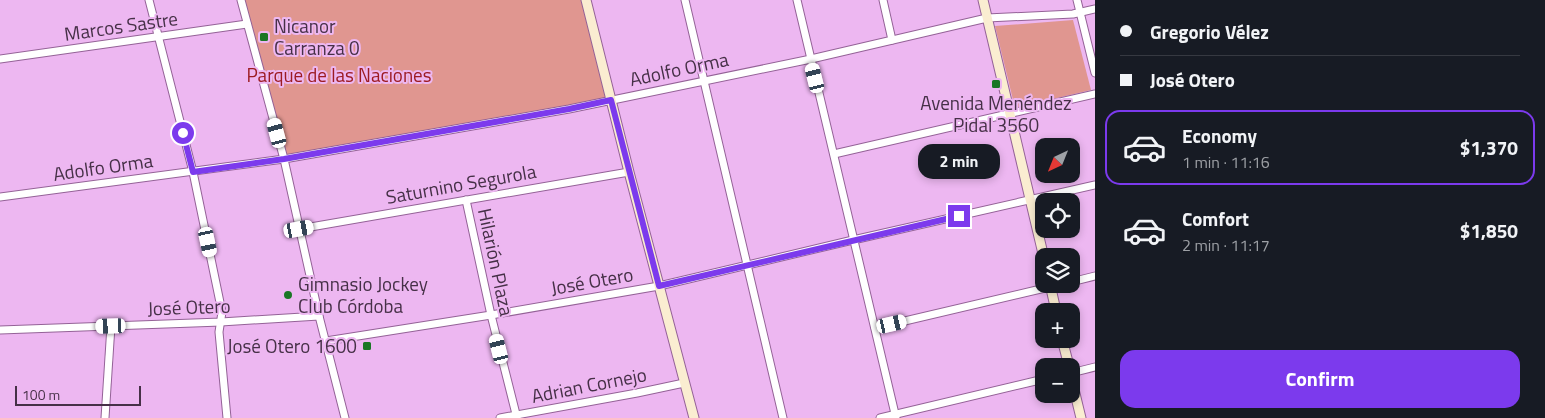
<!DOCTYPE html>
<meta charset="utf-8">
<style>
:root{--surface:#171b24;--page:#20242c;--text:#f1f3f6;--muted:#9ea1a6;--line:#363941;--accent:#7c3aed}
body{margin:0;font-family:"Titillium Web",sans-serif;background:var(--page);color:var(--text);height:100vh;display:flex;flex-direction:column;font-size:19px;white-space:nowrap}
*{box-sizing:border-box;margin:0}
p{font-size:16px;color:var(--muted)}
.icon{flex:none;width:28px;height:28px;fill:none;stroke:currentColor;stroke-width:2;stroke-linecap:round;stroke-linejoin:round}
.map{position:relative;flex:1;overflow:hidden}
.side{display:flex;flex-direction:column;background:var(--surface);width:450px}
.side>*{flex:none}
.guide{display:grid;align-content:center;height:110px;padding:0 25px;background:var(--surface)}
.needle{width:32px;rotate:223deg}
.tools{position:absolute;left:1035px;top:138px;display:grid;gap:10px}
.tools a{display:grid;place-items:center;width:45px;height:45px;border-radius:10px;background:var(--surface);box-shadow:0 2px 8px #0003;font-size:25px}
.scale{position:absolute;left:15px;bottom:12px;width:126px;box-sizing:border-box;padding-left:5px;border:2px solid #463047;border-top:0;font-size:14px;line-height:18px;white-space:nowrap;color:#463047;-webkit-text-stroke:4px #edb7f1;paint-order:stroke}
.end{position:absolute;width:22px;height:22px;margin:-11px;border:6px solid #7c3aed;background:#fff;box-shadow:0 0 0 2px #fff}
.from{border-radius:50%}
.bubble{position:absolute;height:35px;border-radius:15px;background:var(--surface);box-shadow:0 2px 8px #0003;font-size:16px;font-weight:700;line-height:35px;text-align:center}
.car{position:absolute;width:15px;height:30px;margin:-15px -8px;border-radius:6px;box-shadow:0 0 4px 1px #0007;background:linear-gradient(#fff 24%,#345 0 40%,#fff 0 76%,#345 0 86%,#fff 0)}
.guide b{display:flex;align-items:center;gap:18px;height:48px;font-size:19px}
.guide b+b{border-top:1px solid var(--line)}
.guide i{width:12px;height:12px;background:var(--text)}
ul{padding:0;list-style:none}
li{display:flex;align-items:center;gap:15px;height:75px;margin:0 10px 8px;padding:0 15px;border:2px solid transparent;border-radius:15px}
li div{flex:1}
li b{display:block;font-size:19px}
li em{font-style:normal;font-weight:700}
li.on{border-color:var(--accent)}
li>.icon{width:45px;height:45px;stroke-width:1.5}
.button{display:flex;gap:10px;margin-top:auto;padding:10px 25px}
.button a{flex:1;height:58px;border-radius:15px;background:var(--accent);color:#fff;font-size:20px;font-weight:700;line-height:58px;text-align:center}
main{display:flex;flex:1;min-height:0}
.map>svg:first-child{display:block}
.green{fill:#e09690}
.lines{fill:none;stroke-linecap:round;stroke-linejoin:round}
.minor-casing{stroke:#946297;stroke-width:9}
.secondary-casing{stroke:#946297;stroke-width:11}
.minor{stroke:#fff;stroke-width:7}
.secondary{stroke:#faedd1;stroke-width:9}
.route{stroke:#7c3aed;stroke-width:6}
.poi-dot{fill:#1a7625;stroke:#edb7f1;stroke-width:2}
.labels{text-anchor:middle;stroke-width:4;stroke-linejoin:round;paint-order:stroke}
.street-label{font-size:19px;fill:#463047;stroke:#edb7f1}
.poi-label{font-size:19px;fill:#463047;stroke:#edb7f1;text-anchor:start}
.park-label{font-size:19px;fill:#9c1b22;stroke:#edb7f1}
</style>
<main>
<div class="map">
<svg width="1095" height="418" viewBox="0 0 1095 418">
<rect width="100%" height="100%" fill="#edb7f1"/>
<g class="green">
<polygon points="241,0 586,0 611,100 284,159"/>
<polygon points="1073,20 1091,90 1015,108 995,26"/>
</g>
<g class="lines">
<defs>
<g id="minor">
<polyline points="149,0 193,172 222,312 219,332 227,418"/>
<polyline points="241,0 284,159 319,316 345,418"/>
<polyline points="685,0 783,418"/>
<polyline points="797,0 896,418"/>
<polyline points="883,0 892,40"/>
<polyline points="1077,0 1095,73"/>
<polyline points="0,59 247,24"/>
<polyline points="834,154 1095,94"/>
<polyline points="0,197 284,159 569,109 811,59 987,18 1073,14 1095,9"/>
<polyline points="466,200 491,315 517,418"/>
<polyline points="299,229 629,172"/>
<polyline points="1071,282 1095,276"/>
<polyline points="875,328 1062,284"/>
<polyline points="0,330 221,322 319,316"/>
<polyline points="326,341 491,315 659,286 853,240 1095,185"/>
<polyline points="1071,373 1095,367"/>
<polyline points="105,418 111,326"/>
<polyline points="500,418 637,393 684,383"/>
<polyline points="880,418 1044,379"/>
</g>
<g id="secondary">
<polyline points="586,0 629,172 694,418"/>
<polyline points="983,0 1044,258"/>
<polyline points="1050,284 1056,311"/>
<polyline points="1062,339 1069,366"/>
<polyline points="1071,377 1081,418"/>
</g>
</defs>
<use href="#minor" class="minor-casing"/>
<use href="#secondary" class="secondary-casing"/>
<use href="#minor" class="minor"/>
<use href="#secondary" class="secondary"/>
</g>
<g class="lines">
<polyline class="route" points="183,133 193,172 284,159 569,109 611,100 659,286 959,216"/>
</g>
<g class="poi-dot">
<rect x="259" y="32" width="10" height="10" rx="2.5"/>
<rect x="991" y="79" width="10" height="10" rx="2.5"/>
<circle cx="288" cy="295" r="5"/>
<rect x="362" y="341" width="10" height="10" rx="2.5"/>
</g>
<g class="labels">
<g class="street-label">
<text transform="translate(121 26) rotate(-8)" y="7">Marcos Sastre</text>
<text transform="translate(679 69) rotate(-12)" y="7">Adolfo Orma</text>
<text transform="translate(103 167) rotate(-8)" y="7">Adolfo Orma</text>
<text transform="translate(461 184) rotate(-10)" y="7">Saturnino Segurola</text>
<text transform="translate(496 262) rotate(78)" y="7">Hilarión Plaza</text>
<text transform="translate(592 281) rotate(-10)" y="7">José Otero</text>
<text transform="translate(189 307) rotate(-2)" y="7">José Otero</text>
<text transform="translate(589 385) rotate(-11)" y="7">Adrian Cornejo</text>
</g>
<g class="poi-label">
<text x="274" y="33">Nicanor<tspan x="274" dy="22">Carranza 0</tspan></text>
<text x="996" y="110" text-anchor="middle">Avenida Menéndez<tspan x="996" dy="22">Pidal 3560</tspan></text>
<text x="298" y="291">Gimnasio Jockey<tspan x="298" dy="22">Club Córdoba</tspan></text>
<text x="357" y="353" text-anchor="end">José Otero 1600</text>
</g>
<g class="park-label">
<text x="339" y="82">Parque de las Naciones</text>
</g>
</g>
</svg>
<div class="tools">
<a><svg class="needle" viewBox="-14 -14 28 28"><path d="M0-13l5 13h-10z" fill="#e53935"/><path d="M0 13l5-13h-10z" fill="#9ea1a6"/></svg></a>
<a><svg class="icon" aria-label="locate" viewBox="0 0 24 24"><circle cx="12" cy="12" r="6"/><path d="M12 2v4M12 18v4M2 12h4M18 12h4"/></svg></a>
<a><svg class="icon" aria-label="layers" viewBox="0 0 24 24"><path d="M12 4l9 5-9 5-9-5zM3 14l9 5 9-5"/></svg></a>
<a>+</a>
<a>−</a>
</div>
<div class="scale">100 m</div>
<i class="end from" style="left:183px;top:133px"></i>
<i class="end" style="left:959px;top:216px"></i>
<div class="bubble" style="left:918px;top:144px;width:82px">2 min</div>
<i class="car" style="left:815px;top:78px;rotate:346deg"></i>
<i class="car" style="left:277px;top:133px;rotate:345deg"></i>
<i class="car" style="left:299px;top:229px;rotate:80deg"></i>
<i class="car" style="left:208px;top:242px;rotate:168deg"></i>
<i class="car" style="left:892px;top:324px;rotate:77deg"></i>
<i class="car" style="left:111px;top:326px;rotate:268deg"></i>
<i class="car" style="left:499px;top:349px;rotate:346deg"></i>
</div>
<section class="side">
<div class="guide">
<b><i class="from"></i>Gregorio Vélez</b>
<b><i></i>José Otero</b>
</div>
<ul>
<li class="on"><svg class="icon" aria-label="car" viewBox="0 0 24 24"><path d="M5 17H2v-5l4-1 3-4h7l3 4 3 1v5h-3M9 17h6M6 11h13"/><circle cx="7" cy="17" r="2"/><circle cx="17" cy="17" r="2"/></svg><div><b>Economy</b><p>1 min · 11:16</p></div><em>$1,370</em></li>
<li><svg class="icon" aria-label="car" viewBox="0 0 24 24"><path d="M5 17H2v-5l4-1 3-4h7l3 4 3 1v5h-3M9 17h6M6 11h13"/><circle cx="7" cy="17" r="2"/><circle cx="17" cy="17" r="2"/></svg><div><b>Comfort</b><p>2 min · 11:17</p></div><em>$1,850</em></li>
</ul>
<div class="button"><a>Confirm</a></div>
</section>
</main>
